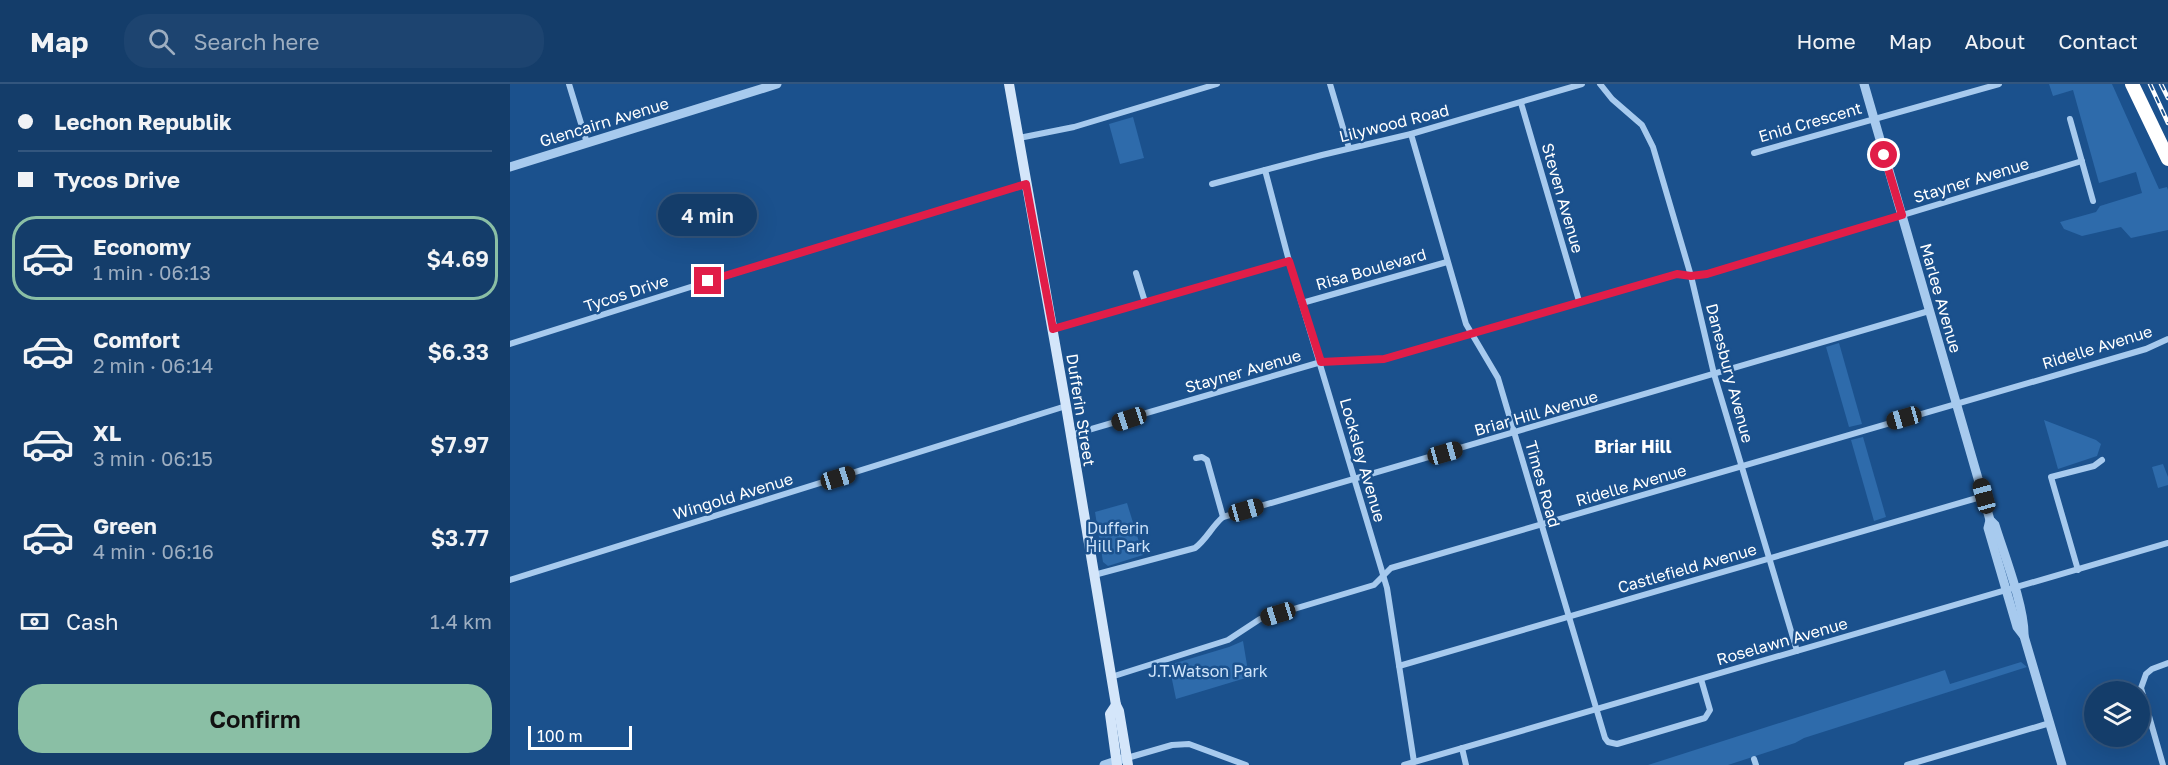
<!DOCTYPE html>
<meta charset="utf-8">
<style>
:root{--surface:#143d6a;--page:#1d4470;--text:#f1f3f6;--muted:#9daec1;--line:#33567e;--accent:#8abfa5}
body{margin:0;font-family:"Golos Text",sans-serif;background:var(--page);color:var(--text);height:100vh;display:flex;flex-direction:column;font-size:22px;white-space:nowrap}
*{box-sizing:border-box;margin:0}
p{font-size:20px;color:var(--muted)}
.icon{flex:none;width:33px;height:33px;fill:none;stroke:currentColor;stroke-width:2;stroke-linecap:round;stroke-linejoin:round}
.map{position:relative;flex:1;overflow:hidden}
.panel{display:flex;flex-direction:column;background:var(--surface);width:510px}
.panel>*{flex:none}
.banner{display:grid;align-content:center;height:132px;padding:0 18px;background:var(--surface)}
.tools{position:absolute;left:1574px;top:597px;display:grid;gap:12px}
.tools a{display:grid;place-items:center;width:66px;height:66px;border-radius:50%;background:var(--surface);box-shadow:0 6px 24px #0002,0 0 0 2px var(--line);font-size:30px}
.scale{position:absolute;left:18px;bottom:15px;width:104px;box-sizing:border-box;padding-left:6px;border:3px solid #fff;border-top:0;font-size:16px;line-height:21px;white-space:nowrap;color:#fff;-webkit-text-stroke:4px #1b518d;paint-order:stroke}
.end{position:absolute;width:27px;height:27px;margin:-14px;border:8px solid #e11d48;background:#fff;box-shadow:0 0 0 3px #fff}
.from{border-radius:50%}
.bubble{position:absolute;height:42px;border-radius:21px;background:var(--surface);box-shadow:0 6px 24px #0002,0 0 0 2px var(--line);font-size:20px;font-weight:600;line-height:42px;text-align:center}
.car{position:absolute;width:18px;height:36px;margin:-18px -9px;border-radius:8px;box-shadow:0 0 4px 2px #0007;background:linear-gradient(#222 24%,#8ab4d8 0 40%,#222 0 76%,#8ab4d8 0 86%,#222 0)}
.banner b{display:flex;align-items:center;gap:21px;height:57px;font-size:22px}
.banner b+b{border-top:2px solid var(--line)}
.banner i{width:15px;height:15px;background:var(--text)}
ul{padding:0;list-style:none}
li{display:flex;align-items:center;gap:18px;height:84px;margin:0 12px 9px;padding:0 6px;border:3px solid transparent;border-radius:24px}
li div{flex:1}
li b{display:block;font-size:22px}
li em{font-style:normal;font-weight:600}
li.on{border-color:var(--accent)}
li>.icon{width:54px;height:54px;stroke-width:1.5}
.pay{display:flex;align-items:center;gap:15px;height:66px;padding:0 18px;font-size:22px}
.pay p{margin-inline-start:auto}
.primary-button{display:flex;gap:12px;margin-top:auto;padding:12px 18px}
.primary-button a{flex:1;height:69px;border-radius:24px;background:var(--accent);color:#111;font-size:24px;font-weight:600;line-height:69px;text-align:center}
header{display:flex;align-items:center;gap:36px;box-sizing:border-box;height:84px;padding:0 30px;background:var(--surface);border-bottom:2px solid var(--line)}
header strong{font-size:28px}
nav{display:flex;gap:33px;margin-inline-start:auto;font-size:21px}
.search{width:420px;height:54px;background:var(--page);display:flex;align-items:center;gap:15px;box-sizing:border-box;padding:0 21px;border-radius:24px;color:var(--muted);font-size:22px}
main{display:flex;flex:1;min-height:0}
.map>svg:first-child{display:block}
.green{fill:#2e6bab}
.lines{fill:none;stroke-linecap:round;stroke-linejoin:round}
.minor{stroke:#a7caee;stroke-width:6}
.tertiary{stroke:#a7caee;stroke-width:9}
.secondary{stroke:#d4e6fa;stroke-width:10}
.motorway{stroke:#fff;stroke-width:14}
.rail-casing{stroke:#fff;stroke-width:4.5}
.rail{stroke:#1b518d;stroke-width:2;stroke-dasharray:7;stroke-linecap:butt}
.route{stroke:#e11d48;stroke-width:8}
.labels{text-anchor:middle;stroke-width:5;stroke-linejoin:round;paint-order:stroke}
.street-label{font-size:16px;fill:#fff;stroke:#1b518d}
.park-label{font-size:16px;fill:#cde3fa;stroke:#1b518d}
.neighbourhood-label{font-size:18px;font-weight:bold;fill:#fff;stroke:#1b518d}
</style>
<header>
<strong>Map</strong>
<div class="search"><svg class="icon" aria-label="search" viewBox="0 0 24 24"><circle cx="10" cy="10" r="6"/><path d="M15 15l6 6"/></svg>Search here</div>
<nav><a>Home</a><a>Map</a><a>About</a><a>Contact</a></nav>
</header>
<main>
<section class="panel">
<div class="banner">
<b><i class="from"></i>Lechon Republik</b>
<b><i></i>Tycos Drive</b>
</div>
<ul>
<li class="on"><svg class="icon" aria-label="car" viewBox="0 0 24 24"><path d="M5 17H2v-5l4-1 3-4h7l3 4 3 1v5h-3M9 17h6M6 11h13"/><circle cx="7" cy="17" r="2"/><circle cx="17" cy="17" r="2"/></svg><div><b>Economy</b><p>1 min · 06:13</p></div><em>$4.69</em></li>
<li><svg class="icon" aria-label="car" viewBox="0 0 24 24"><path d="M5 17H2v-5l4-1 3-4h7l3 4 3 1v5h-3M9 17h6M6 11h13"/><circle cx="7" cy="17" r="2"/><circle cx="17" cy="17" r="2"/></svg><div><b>Comfort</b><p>2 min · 06:14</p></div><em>$6.33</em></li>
<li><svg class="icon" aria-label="car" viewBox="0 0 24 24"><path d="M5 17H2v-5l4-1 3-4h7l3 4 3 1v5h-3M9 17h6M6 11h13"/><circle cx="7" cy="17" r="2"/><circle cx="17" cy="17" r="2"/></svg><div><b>XL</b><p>3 min · 06:15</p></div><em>$7.97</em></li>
<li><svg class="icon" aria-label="car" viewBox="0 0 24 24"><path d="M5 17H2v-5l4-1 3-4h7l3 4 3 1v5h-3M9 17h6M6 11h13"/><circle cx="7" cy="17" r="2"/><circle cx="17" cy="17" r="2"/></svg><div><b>Green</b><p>4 min · 06:16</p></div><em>$3.77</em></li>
</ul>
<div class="pay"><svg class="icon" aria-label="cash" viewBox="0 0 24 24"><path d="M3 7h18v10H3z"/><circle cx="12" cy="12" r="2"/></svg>Cash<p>1.4 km</p></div>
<div class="primary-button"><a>Confirm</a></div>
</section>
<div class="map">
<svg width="1658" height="681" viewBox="0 0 1658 681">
<rect width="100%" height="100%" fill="#1b518d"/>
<g class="green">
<polygon points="1539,0 1602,0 1649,105 1657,103 1658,106 1658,146 1621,154 1611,143 1572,152 1554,145 1550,138 1586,128 1590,122 1632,109 1626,88 1589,99 1563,6 1543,12"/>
<polygon points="623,33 634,74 610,80 599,40"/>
<polygon points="1329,259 1352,340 1339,343 1316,263"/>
<polygon points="1534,336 1586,356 1591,360 1587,372 1548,385"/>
<polygon points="1353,353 1376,433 1364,437 1341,356"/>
<polygon points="1653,380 1658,393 1658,401 1648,404 1642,383"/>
<polygon points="617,419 633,471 598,482 593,478 585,428"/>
<polygon points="733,557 739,593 666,615 659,581 719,563"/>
<polygon points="1511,578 1517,583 1294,654 1285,659 1218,681 1138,681 1435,586 1440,600"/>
</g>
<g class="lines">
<g class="minor">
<polyline points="59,0 77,59"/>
<polyline points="820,0 839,64"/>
<polyline points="1090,0 1102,15 1132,41 1143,63 1181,192 1204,290 1287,567"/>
<polyline points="1011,19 1069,217"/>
<polyline points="1560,35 1583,117"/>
<polyline points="901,50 956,240 988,294 1095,654 1098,658 1107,660 1195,634 1200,626 1191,595"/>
<polyline points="509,54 564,43 707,0"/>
<polyline points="1244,69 1489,0"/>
<polyline points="755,86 779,177 877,504 904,678"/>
<polyline points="702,100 812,71 901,50 1072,0"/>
<polyline points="626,189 635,218"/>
<polyline points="792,219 937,178"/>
<polyline points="543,245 779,177"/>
<polyline points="0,260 209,194 516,100"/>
<polyline points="561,351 811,278 874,275 1167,190 1181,192 1197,190 1572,77"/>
<polyline points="686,374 692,373 697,376 713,433"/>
<polyline points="1568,486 1541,393 1584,382 1592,376"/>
<path d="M584,491L685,464C697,455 702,442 713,433L1419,227"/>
<polyline points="0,496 556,322"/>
<polyline points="889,582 1474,412"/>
<polyline points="601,593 718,556 750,535 864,501 881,484 1636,265 1658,255"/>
<polyline points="952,664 956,681"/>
<polyline points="617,674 662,661 679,660 736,681"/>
<polyline points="1244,675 1246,681"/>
<polyline points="894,681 1658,459"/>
<polyline points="1397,681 1540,639"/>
<polyline points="1653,681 1631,604 1636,590 1642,585 1658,579"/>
</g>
<g class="tertiary">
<path d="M1354,0L1480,436L1485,441C1494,470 1515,524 1514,552"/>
<polyline points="0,83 267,0"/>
<polyline points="1480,436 1478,444 1507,543 1514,552 1552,681"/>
<polyline points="594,681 612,675"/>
</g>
<g class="secondary">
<polyline points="499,0 556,322 606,621 609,627 618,681"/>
<polyline points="606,621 600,630 607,681"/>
</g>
<polyline class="motorway" points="1622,0 1658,75"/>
<defs>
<g id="rail">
<polyline points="1640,0 1658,39"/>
<polyline points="1651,0 1658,14"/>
</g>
</defs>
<use href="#rail" class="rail-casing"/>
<use href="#rail" class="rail"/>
</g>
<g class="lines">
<polyline class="route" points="198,197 516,100 543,245 779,177 811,278 874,275 1167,190 1181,192 1197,190 1392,131 1374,71"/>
</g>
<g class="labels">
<g class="street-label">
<text transform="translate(94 38) rotate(-17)" y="6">Glencairn Avenue</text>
<text transform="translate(1300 38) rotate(-16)" y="6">Enid Crescent</text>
<text transform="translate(884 39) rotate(-14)" y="6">Lilywood Road</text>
<text transform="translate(1461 96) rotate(-17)" y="6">Stayner Avenue</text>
<text transform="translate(1053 114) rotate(74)" y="6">Steven Avenue</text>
<text transform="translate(861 185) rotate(-16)" y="6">Risa Boulevard</text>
<text transform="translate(116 209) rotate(-18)" y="6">Tycos Drive</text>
<text transform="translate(1431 214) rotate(74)" y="6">Marlee Avenue</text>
<text transform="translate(1587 263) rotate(-17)" y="6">Ridelle Avenue</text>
<text transform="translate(733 287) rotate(-16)" y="6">Stayner Avenue</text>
<text transform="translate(1220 289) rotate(75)" y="6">Danesbury Avenue</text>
<text transform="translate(571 326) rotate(81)" y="6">Dufferin Street</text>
<text transform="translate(1026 329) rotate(-16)" y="6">Briar Hill Avenue</text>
<text transform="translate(853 376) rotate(74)" y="6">Locksley Avenue</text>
<text transform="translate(1033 400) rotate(74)" y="6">Times Road</text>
<text transform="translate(1121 401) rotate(-16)" y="6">Ridelle Avenue</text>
<text transform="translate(223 412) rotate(-17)" y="6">Wingold Avenue</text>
<text transform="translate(1177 484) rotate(-16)" y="6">Castlefield Avenue</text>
<text transform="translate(1272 557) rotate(-16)" y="6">Roselawn Avenue</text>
</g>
<g class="park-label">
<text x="608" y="450">Dufferin<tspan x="608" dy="18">Hill Park</tspan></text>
<text x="698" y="593">J.T.Watson Park</text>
</g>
<g class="neighbourhood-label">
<text x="1123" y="369">Briar Hill</text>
</g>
</g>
</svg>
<div class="tools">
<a><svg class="icon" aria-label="layers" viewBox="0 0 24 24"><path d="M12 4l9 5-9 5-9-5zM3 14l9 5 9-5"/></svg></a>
</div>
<div class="scale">100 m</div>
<i class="end from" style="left:1374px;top:71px"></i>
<i class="end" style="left:198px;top:197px"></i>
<div class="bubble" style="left:148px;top:110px;width:99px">4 min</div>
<i class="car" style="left:1394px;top:334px;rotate:254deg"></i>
<i class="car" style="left:619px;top:335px;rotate:252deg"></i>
<i class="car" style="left:935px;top:369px;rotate:74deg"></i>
<i class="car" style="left:328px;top:394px;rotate:73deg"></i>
<i class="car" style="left:1474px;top:412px;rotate:345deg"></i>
<i class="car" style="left:736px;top:426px;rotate:74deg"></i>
<i class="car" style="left:768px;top:530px;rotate:253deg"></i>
</div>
</main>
